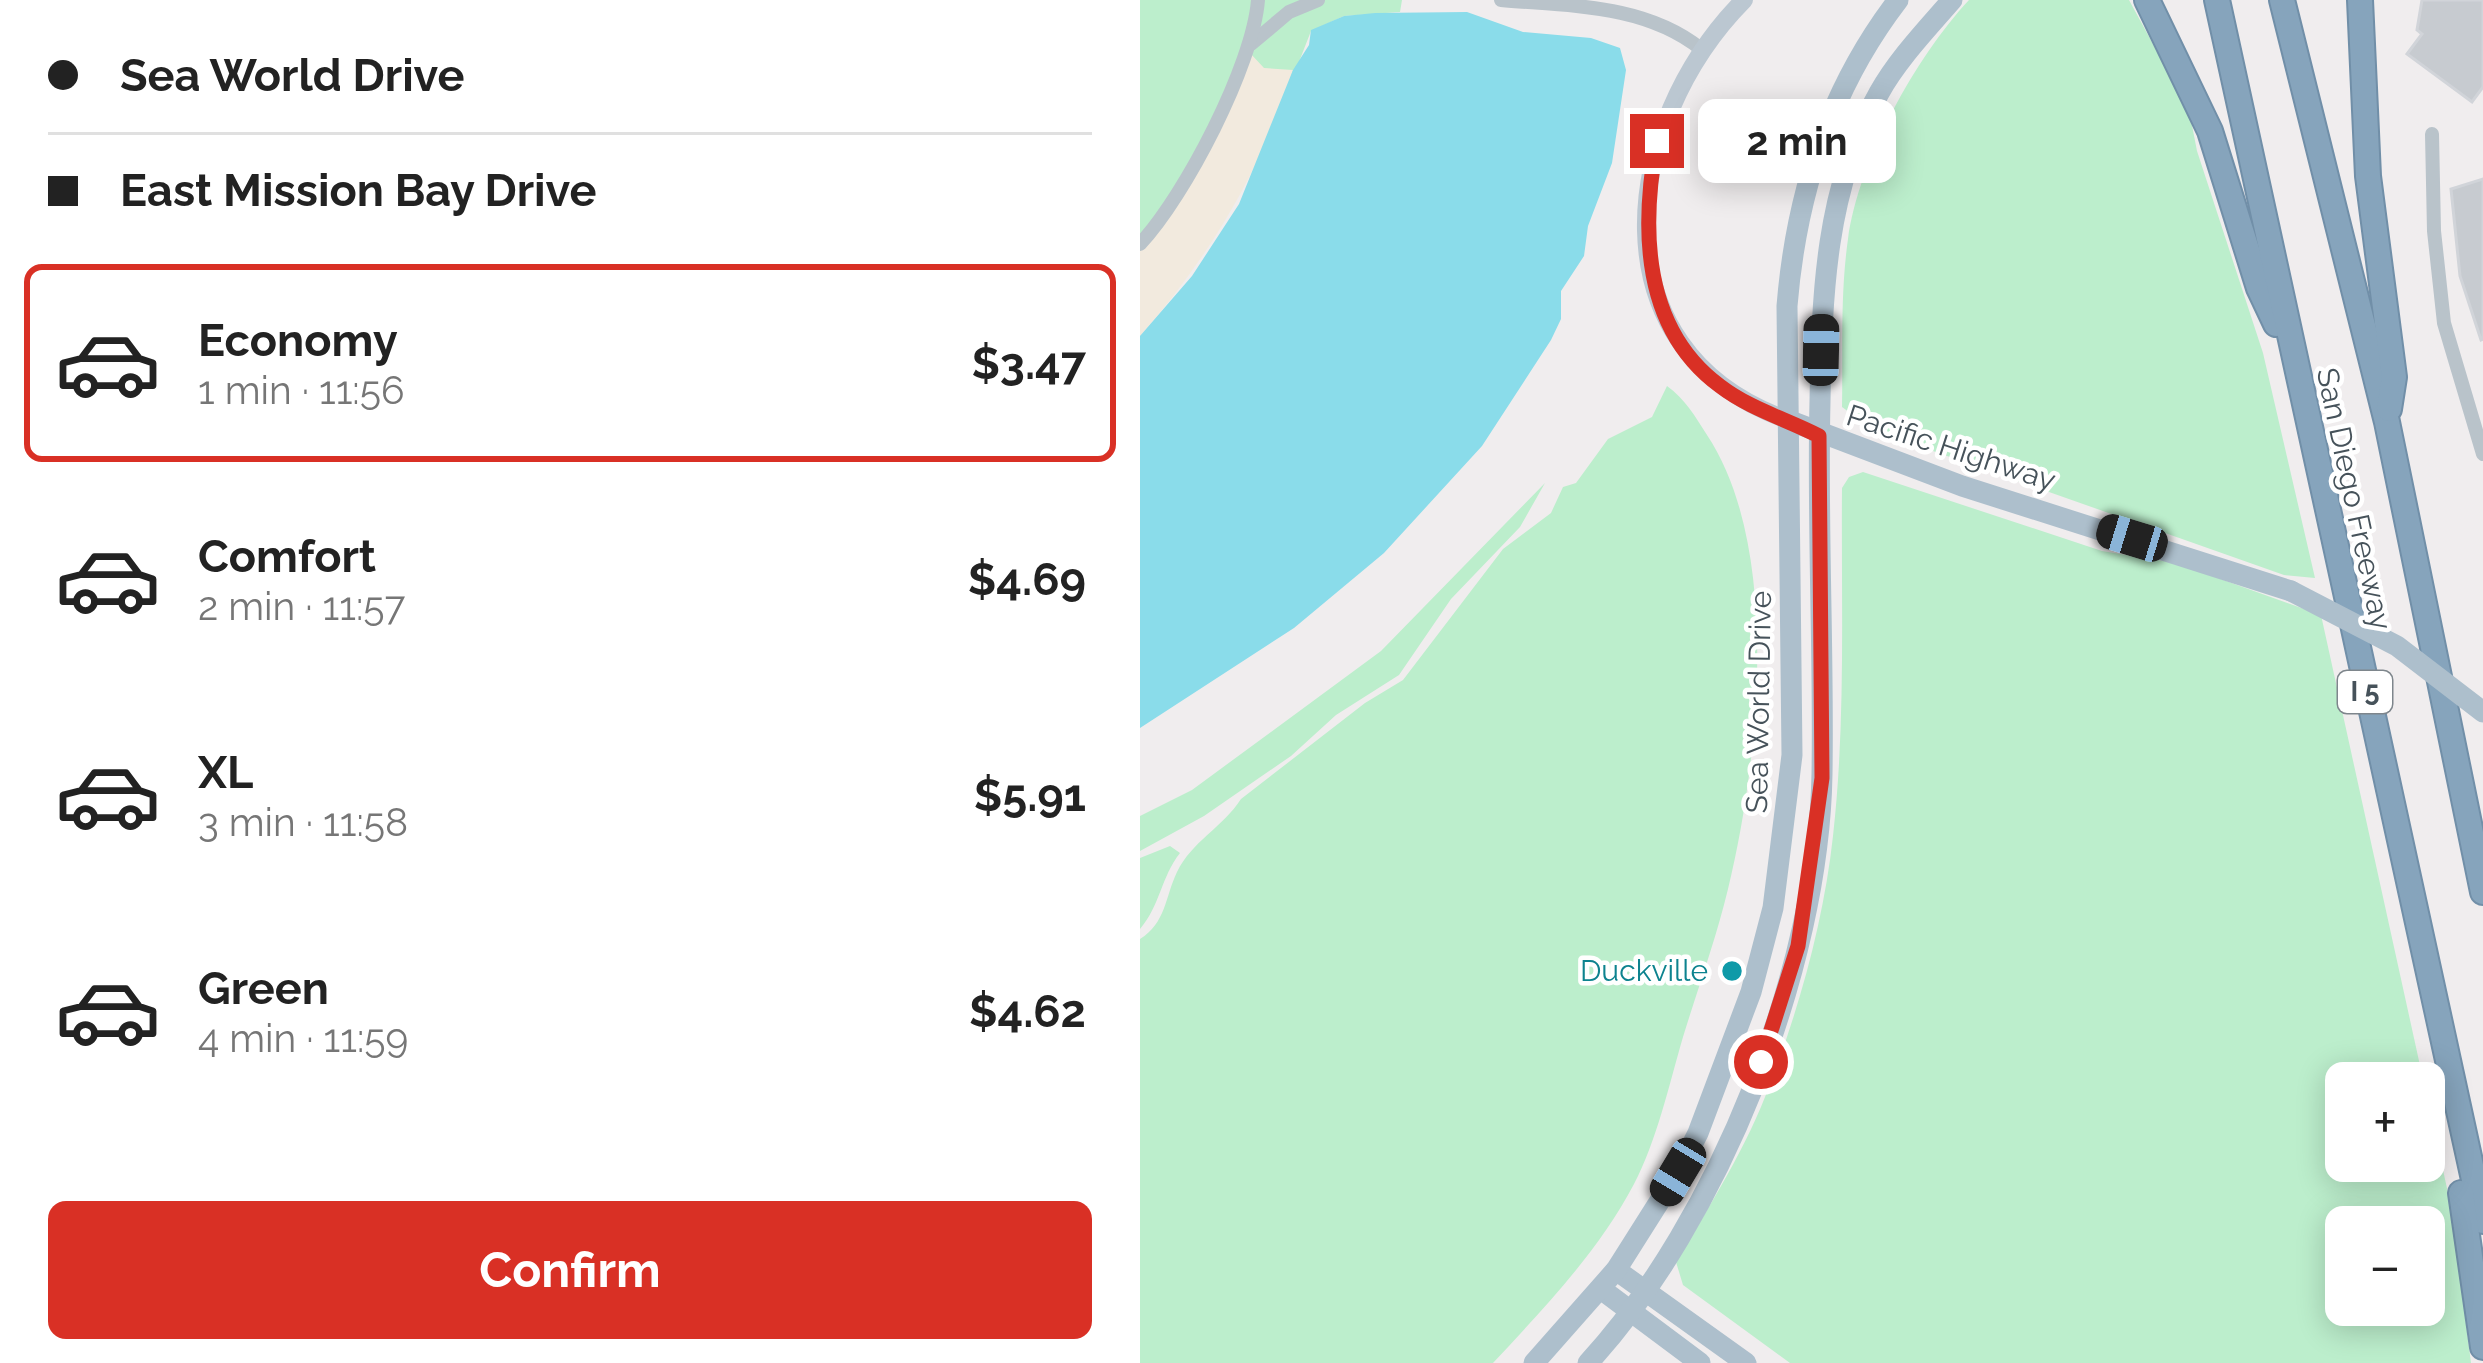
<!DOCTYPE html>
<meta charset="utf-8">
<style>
:root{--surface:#fff;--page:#f6f6f6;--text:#222;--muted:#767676;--line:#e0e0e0;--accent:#d93025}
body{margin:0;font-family:Raleway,sans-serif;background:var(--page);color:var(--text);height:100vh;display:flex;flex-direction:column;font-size:45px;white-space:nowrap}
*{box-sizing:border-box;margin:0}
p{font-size:39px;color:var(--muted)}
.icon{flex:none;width:66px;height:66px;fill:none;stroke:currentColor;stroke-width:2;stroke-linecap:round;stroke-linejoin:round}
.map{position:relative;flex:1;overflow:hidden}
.side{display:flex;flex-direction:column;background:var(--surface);width:1140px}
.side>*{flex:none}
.hud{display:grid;align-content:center;height:264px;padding:0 48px;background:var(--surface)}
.tools{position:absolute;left:1185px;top:1062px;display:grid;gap:24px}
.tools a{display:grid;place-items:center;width:120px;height:120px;border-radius:18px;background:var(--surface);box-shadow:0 6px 30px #0003;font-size:60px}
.end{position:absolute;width:54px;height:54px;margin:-27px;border:15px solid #d93025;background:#fff;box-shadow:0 0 0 6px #fff}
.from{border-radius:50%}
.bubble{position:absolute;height:84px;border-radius:18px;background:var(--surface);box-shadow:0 6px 30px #0003;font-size:39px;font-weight:700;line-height:84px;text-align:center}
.car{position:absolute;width:36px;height:72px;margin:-36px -18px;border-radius:15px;box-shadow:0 0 9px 3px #0007;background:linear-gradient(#222 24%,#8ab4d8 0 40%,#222 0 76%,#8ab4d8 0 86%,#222 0)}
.hud b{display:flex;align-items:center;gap:42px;height:114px;font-size:45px}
.hud b+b{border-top:3px solid var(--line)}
.hud i{width:30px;height:30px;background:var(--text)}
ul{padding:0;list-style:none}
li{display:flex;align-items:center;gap:36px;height:198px;margin:0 24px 18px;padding:0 24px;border:6px solid transparent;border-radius:18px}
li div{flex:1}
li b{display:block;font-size:45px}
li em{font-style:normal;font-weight:700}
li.on{border-color:var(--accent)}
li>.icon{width:108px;height:108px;stroke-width:1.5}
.button{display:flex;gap:24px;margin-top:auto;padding:24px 48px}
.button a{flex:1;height:138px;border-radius:18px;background:var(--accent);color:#fff;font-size:48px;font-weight:700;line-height:138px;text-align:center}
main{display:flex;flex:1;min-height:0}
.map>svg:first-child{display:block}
.green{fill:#bceecc;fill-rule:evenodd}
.sand{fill:#f2eade}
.water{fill:#8adcea}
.building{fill:#c7cbd0;stroke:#d1d4d9;stroke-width:3}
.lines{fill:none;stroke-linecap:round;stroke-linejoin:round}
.motorway-casing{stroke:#718fa8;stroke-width:28}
.minor{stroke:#b9c3ca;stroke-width:14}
.secondary{stroke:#bbc7d1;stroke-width:18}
.primary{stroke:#adbfcc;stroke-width:21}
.motorway{stroke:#86a4bc;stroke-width:24}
.primary-bridge{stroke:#adbfcc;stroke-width:21}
.route{stroke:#d93025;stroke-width:15}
.culture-dot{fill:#0f9aa8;stroke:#fff;stroke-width:4.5}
.labels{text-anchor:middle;stroke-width:9;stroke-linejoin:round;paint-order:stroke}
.shield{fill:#fff;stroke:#7e868c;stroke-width:3}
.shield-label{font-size:27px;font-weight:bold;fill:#46525a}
.street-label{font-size:30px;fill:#46525a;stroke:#fff}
.culture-label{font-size:30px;fill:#0d838f;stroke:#fff;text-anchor:end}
</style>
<main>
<section class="side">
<div class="hud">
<b><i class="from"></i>Sea World Drive</b>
<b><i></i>East Mission Bay Drive</b>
</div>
<ul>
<li class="on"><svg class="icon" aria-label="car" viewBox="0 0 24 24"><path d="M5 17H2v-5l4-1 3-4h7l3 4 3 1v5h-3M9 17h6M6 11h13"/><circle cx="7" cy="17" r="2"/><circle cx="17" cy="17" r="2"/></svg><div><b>Economy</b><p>1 min · 11:56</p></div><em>$3.47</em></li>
<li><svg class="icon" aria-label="car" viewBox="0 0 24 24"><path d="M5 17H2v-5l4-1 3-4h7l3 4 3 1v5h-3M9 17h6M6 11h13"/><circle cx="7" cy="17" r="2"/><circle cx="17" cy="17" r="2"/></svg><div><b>Comfort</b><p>2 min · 11:57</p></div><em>$4.69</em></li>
<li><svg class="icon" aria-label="car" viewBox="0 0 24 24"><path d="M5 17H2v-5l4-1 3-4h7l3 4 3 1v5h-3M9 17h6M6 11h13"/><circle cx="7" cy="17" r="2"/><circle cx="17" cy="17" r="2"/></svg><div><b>XL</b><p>3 min · 11:58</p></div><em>$5.91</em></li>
<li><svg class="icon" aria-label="car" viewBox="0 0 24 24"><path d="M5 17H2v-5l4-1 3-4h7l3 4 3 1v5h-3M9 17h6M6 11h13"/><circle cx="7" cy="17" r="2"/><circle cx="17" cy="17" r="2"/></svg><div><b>Green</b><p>4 min · 11:59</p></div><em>$4.62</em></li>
</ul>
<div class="button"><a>Confirm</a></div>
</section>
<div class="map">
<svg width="1343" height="1363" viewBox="0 0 1343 1363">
<rect width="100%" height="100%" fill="#f0edee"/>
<g class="green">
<polygon points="0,0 262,0 260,12 204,16 171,31 136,121 0,336"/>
<path d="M829,0H989L1049,110L1057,151L1123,353L1175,578L1144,575L711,422L713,415L702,407C703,352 700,295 708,239C719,160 775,58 829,0Z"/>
<path d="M527,386C545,399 555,416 567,435C642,548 619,762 588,889C576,939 558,988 543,1037C529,1085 517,1140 494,1184C459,1251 404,1308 353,1363H0V939C26,923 25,897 37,872C51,842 83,827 101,799L225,703L263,680L363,549L411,513L423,487L436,483L468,439L512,417Z"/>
<path d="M723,472L962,551L1036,563L1181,615L1312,1211L1331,1363H650L543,1285L536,1262C570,1205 607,1147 630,1084C660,1006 684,919 693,836C706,721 701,603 702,488L709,477ZM1206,1083H1284V1161H1206ZM1206,1227H1284V1305H1206Z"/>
<polygon points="405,483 380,527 311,599 259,675 196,715 151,756 64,816 0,851 0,816 52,790 241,651"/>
<path d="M30,846L40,853C21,877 20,906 0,929V858Z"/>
</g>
<path class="sand" d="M110,53L124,68L153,70C120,172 71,255 0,336V251L27,219Z"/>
<polygon class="water" points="327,12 383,32 451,38 480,48 486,70 472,163 448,226 444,256 421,291 421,319 411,340 342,446 244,553 154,628 0,728 0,336 52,276 99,204 153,70 169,45 171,30 204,16 235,13"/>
<g class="building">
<polygon points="1282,0 1343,0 1343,87 1332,102 1267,54 1282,34 1277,30"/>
<polygon points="1343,179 1343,339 1341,340 1320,276 1311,189"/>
</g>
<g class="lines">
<defs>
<g id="motorway">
<polyline points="1007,0 1070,131 1119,288 1136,324"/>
<polyline points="1077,0 1343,1221"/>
<polyline points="1142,0 1247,422 1343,892"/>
<polyline points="1220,0 1228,176 1254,377 1249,409"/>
<polyline points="1321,1193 1343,1347"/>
</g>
</defs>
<use href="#motorway" class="motorway-casing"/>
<g class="minor">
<path d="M361,0C429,6 505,4 561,49"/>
<polyline points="111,44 149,12 178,0"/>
<polyline points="1292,134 1294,231 1304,323 1343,454"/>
<path d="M0,244C45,196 113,65 118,0"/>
</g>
<path class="secondary" d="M604,0C481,124 451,351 648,420"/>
<g class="primary">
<polyline points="648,420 822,486 1151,591"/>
<polyline points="476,1270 606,1363"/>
<polyline points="461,1289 560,1363"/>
<path d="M394,1363L476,1270L538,1172L558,1133L611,992L633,908L652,755L647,306C656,195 689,90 758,0"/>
<path d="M448,1363C579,1221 679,967 682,774C684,650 677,525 680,401C682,295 685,188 739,93C758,59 787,29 812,0"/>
</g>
<use href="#motorway" class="motorway"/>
<polyline class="primary-bridge" points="1151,591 1257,646 1343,712"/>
</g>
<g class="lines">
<path class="route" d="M517,141C501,227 501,328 580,386C610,409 646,419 679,436L682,778L658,946L621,1062"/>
</g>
<circle class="culture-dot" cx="592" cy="971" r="12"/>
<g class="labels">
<rect class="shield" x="1198" y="671" width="54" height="42" rx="9"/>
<g class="shield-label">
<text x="1225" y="701">I 5</text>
</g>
<g class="street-label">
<text transform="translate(811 448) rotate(18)" y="10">Pacific Highway</text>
<text transform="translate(1214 499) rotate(78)" y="10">San Diego Freeway</text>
<text transform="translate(619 702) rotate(-89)" y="10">Sea World Drive</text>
</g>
<g class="culture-label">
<text x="568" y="981">Duckville</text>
</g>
</g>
</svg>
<div class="tools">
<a>+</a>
<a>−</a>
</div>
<i class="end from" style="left:621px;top:1062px"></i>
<i class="end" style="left:517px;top:141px"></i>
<div class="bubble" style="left:558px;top:99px;width:198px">2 min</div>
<i class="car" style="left:681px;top:350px;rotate:1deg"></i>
<i class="car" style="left:992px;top:538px;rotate:287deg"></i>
<i class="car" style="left:538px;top:1172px;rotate:211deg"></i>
</div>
</main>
